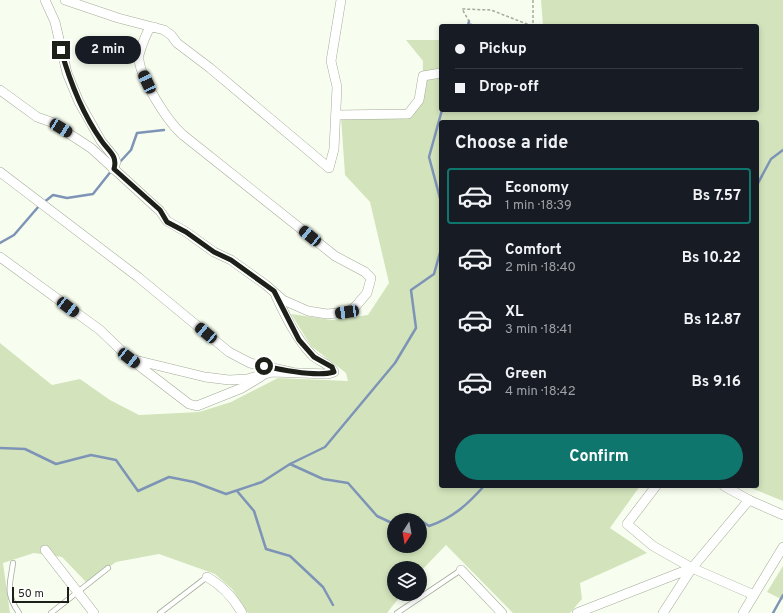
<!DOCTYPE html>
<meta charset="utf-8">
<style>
:root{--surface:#171b24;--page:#242831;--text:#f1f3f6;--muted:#9ea1a6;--line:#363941;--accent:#0f766e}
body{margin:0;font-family:Overpass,sans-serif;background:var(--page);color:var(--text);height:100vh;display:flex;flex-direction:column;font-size:15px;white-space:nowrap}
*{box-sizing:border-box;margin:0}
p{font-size:13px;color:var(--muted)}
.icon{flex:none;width:22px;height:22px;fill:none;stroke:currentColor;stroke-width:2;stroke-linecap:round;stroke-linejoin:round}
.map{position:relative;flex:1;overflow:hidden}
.sheet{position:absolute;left:439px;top:120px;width:320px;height:368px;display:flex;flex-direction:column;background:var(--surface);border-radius:4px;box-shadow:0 2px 6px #0003}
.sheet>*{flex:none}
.top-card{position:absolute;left:439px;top:24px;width:320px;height:88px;border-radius:4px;box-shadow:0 2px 6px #0003;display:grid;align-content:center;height:88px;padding:0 16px;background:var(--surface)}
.needle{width:26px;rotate:191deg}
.controls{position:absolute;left:387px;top:513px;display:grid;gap:8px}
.controls a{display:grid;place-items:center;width:40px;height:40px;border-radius:50%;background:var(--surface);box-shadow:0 2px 6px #0003;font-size:20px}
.scale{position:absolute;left:12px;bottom:10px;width:57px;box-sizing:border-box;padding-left:4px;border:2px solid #1d2019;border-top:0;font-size:11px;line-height:14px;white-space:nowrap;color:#1d2019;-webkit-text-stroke:3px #fff;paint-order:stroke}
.end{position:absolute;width:18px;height:18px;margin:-9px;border:5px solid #1d2019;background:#fff;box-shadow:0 0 0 2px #fff}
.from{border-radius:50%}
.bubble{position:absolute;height:28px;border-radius:14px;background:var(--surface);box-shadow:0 2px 6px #0003;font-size:13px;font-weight:700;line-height:28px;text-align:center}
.car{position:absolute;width:12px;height:24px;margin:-12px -6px;border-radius:5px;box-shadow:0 0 3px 1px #0007;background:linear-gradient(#222 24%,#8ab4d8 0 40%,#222 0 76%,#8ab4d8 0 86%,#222 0)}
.top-card b{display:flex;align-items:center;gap:14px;height:38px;font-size:15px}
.top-card b+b{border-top:1px solid var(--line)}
.top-card i{width:10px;height:10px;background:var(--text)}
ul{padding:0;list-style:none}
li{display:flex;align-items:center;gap:12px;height:56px;margin:0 8px 6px;padding:0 8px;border:2px solid transparent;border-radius:4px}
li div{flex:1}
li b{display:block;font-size:15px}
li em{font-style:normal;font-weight:700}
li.on{border-color:var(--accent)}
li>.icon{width:36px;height:36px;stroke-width:1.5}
h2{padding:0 16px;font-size:18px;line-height:48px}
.primary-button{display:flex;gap:8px;margin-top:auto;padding:8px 16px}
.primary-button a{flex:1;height:46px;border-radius:24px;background:var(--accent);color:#fff;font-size:16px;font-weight:700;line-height:46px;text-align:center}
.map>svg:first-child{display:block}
.green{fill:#d3e4bc;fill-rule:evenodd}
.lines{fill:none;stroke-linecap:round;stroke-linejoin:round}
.stream{stroke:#7e94b7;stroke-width:2.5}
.lane-casing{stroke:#a3ab99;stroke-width:6}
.street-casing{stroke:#a3ab99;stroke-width:10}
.path{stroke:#a5aa9e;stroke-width:1.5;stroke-dasharray:3 2;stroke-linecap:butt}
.lane{stroke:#fff;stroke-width:4.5}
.street{stroke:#fff;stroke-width:9}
.route{stroke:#1d2019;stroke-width:5}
</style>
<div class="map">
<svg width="783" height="613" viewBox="0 0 783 613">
<rect width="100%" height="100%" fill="#f8feef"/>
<g class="green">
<path d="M541,0H783V501L746,486H757V122H441V486H640L610,528L647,553L580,583L582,599L570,613H513L446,545L420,572V568H394V594H402L387,613H248L232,589L215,574L159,554L116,562L87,583L62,557L34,553L3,563L10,613H0V343L52,385L80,379L110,400L139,415L199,412L231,402L278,378L348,381L346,373L311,346L291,314L332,320L368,315L389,283L370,202L345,175L341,117L405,114L422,93L423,61L406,40H441V110H757V26H543ZM394,520H420V546H394Z"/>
<polygon points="783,566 783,600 767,592"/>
</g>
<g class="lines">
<g class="stream">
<polyline points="468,26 469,21"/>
<polyline points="118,164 131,150 137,133 164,130"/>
<polyline points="757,185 771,159 783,150"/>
<polyline points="441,202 429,157 442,110"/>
<polyline points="43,203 53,195 67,198 93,194 112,170"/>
<polyline points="0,243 14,235 39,206"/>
<polyline points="0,448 25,449 56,464 91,455 116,460 138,491 169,477 194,482 226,494 262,482 290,464 325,447 395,363 416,328 411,290 434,274 441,249"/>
<polyline points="290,464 323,479 348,483 377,516 394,524"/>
<polyline points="237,491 254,511 266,549 290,556 323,587 333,605"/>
<polyline points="407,520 414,517 419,520"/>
<path d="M420,520L429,526C453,518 468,504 484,486"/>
<polyline points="773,613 783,595"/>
</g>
<defs>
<g id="lane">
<path d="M13,563C10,585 5,593 19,613"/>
<polyline points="51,613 108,568"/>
<polyline points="160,613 207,577"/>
<polyline points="397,613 461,570"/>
</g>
<g id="street">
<polyline points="45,0 55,22 67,73 79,102 101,141 114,157 116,162 113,169"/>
<polyline points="65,0 118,18 164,30 171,35 177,43 210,68 329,168 334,149 337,87 331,61 341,0"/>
<path d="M0,90L37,117L51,122L91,148L160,211L167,221L186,232L214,252L231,260L266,285L283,300L308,311L327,314L347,312L355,307L367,293L371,278L365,272L335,256L183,135C168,122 137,75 139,55C141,47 145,37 149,29L154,27"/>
<polyline points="336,115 408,114 419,100 423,76 441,73"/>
<polyline points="0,172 138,277 229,352 250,363 291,372"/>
<polyline points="0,257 100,330 129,358 189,404 197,406 242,388 262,376"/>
<path d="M135,360L205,377L229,380L247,379L272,372L328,374L334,372C329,363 319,362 312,355C296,338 286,317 276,296"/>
<polyline points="656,486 627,524 653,546 692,568 754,595"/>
<polyline points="724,486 749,500 783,515"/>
<polyline points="45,550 94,613"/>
<polyline points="461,570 502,613"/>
<path d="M207,577C223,586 233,597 242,613"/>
<polyline points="577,613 692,568"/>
<polyline points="663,613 692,568 749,500"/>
<polyline points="743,613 783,547"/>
</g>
</defs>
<use href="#lane" class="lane-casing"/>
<use href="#street" class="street-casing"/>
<g class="path">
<polyline points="533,0 533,26"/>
<polyline points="472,26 462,9 491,10 532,26"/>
</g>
<use href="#lane" class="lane"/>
<use href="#street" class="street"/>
</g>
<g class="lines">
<path class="route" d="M61,50C70,82 82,113 101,140C108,151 118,155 114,169L160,210L167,222L186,232L214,252L231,260L274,291L299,340L314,357L332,367L334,372C317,377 282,370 264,366"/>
</g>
</svg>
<div class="controls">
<a><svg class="needle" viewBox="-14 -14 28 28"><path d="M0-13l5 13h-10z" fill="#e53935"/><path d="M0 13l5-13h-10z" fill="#9ea1a6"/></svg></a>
<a><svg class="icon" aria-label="layers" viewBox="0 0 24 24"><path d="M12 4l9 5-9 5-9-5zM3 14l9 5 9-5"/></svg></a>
</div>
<div class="scale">50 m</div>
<i class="end from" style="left:264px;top:366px"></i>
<i class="end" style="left:61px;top:50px"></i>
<div class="bubble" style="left:75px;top:36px;width:66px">2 min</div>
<i class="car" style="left:147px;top:82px;rotate:335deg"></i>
<i class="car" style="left:61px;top:128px;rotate:121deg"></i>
<i class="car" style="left:310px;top:236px;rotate:309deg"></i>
<i class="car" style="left:68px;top:307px;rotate:127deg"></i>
<i class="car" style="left:347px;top:312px;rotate:262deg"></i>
<i class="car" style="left:206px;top:333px;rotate:310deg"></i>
<i class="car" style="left:129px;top:358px;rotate:128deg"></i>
<div class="top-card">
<b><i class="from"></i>Pickup</b>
<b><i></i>Drop-off</b>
</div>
<section class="sheet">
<h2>Choose a ride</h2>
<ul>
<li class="on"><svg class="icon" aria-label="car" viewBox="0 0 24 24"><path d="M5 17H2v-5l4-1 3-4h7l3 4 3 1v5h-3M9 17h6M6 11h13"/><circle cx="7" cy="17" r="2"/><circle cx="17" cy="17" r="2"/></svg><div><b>Economy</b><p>1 min · 18:39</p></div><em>Bs 7.57</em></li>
<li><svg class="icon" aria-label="car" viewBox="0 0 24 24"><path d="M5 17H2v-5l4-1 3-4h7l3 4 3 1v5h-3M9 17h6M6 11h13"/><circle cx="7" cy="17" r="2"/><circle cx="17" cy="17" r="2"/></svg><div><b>Comfort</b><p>2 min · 18:40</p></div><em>Bs 10.22</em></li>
<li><svg class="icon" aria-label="car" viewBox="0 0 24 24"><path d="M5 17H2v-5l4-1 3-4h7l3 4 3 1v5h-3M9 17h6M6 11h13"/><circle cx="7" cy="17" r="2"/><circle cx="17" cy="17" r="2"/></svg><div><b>XL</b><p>3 min · 18:41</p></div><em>Bs 12.87</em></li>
<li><svg class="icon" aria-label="car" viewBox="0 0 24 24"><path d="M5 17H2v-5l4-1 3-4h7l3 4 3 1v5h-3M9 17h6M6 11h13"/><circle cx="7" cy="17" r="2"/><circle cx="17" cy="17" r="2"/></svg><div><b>Green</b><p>4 min · 18:42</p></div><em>Bs 9.16</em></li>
</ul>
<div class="primary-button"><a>Confirm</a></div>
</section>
</div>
